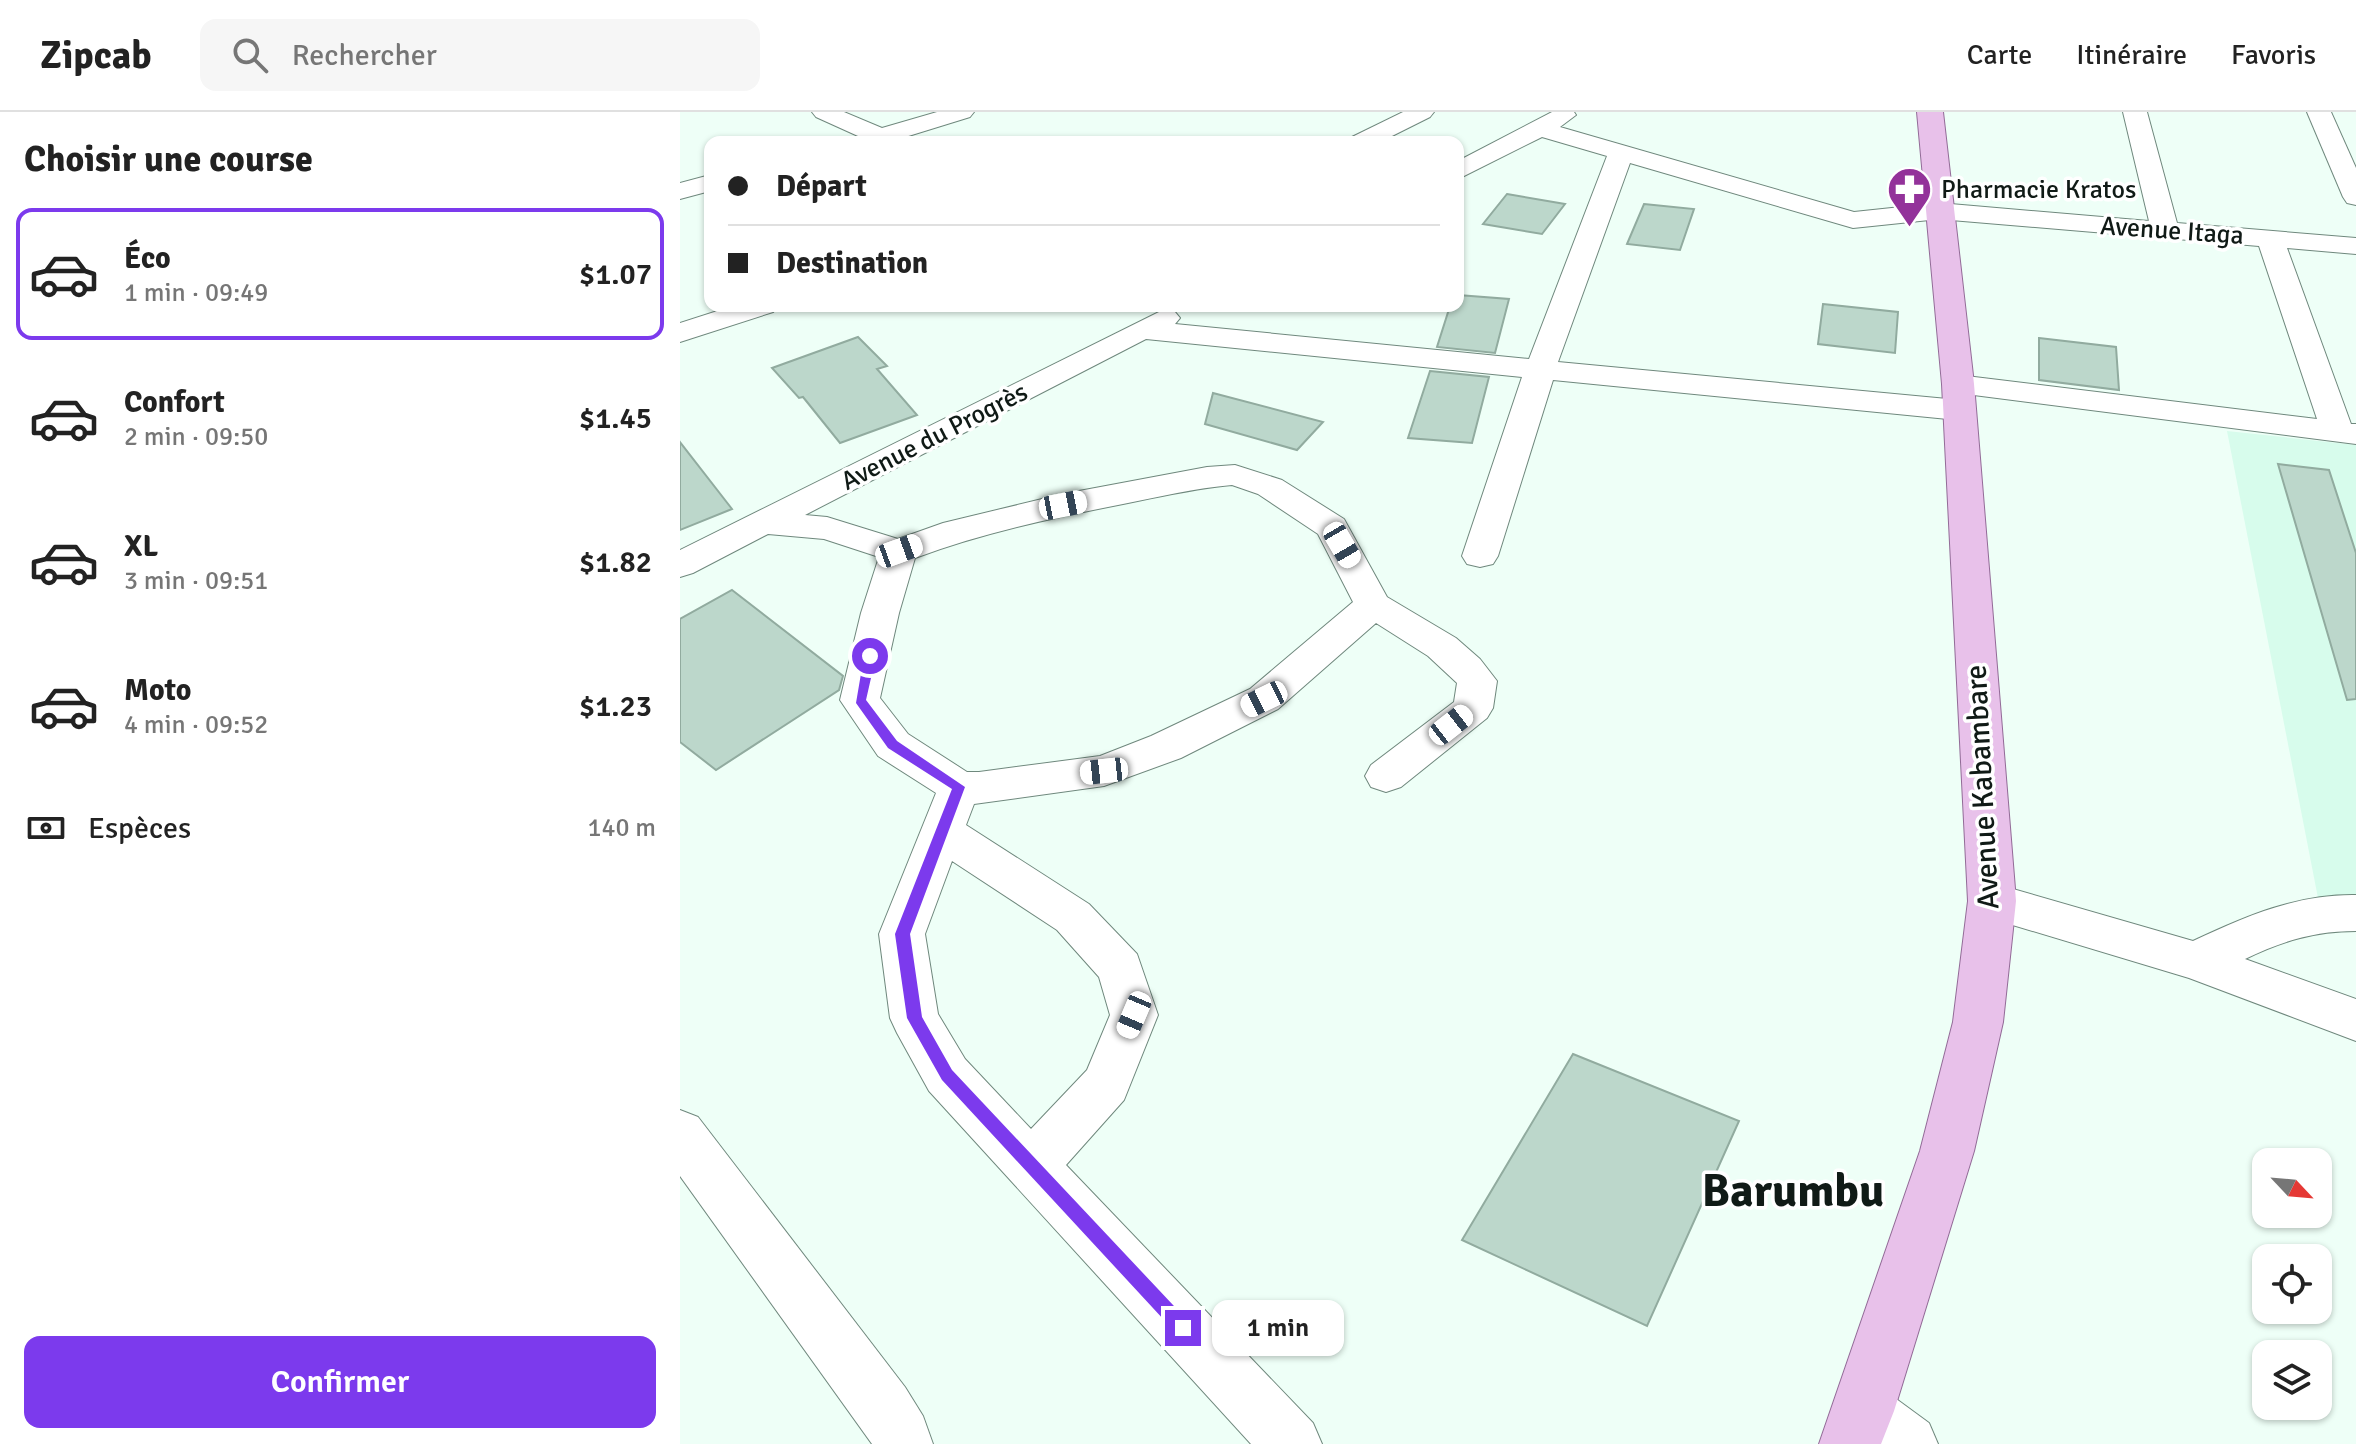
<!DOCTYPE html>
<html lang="fr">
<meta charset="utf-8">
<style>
:root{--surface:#fff;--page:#f6f6f6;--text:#222;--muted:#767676;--line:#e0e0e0;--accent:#7c3aed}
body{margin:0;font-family:Signika,sans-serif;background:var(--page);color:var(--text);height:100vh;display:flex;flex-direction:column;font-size:30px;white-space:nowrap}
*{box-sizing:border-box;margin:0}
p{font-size:26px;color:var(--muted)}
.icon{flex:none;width:44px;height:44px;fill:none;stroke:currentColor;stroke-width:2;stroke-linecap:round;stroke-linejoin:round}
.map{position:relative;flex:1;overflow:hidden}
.details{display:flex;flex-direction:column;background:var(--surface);width:680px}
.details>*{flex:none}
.hud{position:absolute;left:24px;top:24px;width:760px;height:176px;border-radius:16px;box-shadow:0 2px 6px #0004;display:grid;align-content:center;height:176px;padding:0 24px;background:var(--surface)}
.needle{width:52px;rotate:116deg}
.controls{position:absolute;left:1572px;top:1036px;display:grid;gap:16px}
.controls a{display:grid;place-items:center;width:80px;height:80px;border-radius:16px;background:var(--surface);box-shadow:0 2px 6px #0004;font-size:40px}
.end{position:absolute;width:36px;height:36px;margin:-18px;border:10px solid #7c3aed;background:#fff;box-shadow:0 0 0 4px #fff}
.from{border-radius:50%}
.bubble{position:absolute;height:56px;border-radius:16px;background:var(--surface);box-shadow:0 2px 6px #0004;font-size:26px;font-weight:600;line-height:56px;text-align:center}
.car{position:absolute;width:24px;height:48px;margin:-24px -12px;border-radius:10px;box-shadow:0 0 6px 2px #0007;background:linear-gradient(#fff 24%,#345 0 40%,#fff 0 76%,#345 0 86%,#fff 0)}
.hud b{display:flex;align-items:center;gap:28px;height:76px;font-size:30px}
.hud b+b{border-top:2px solid var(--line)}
.hud i{width:20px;height:20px;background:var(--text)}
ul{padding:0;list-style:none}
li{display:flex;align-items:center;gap:24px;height:132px;margin:0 16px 12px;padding:0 8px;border:4px solid transparent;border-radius:16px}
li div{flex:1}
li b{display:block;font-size:30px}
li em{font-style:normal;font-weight:600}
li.current{border-color:var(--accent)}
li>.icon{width:72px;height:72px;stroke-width:1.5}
h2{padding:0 24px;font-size:36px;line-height:96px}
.pay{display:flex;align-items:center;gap:20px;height:88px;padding:0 24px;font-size:30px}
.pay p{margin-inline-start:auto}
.primary-button{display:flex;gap:16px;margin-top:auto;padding:16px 24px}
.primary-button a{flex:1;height:92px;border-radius:16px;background:var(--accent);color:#fff;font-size:32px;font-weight:600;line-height:92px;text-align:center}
header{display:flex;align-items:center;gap:48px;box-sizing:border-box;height:112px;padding:0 40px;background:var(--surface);border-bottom:2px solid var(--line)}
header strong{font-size:38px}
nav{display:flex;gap:44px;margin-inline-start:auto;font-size:28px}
.search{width:560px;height:72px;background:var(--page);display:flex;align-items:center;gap:20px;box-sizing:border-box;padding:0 28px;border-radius:16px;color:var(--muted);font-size:30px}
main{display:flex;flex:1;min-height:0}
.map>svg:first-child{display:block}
.built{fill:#d7fcec}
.building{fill:#bcd7cb;stroke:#91ab9f;stroke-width:2}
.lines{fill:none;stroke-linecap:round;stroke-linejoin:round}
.minor-casing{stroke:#6f887d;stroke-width:2}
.major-casing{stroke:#926b97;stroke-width:2}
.minor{fill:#fff;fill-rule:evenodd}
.major{fill:#e8c1ea;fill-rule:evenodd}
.route{fill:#7c3aed}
.labels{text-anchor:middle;stroke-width:7;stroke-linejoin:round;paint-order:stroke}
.far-poi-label{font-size:26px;fill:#101a16;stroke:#fff;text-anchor:start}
.far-street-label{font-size:26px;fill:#101a16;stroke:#fff}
.street-label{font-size:30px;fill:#101a16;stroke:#fff}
.near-district-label{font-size:46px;font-weight:bold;fill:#101a16;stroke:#fff}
</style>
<header>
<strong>Zipcab</strong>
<div class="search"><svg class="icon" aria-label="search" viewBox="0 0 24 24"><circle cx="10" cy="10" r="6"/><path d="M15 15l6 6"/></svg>Rechercher</div>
<nav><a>Carte</a><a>Itinéraire</a><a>Favoris</a></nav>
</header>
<main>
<section class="details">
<h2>Choisir une course</h2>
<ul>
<li class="current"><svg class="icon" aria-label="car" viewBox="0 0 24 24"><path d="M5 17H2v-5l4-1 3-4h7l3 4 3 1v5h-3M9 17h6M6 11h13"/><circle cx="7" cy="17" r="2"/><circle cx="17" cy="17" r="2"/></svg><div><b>Éco</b><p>1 min · 09:49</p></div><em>$1.07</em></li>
<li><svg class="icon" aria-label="car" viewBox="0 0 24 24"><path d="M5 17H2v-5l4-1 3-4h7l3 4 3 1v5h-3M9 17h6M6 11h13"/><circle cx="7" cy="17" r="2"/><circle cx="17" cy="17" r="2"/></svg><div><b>Confort</b><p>2 min · 09:50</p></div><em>$1.45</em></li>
<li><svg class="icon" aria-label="car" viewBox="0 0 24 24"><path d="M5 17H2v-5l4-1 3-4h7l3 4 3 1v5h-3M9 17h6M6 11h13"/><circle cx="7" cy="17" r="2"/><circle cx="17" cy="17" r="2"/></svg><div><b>XL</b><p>3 min · 09:51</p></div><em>$1.82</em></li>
<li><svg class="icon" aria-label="car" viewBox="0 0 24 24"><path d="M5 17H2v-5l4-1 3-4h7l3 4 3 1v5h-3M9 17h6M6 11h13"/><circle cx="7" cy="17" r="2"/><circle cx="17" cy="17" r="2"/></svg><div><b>Moto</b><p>4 min · 09:52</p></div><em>$1.23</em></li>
</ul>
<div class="pay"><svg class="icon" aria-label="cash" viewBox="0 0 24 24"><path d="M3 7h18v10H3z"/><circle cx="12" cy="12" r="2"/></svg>Espèces<p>140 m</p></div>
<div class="primary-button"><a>Confirmer</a></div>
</section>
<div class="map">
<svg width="1676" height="1332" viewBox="0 0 1676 1332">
<rect width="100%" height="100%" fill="#eefff7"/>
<polygon class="built" points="1547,319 1676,333 1676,791 1638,786"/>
<g class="building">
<polygon points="827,82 885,92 862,122 803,112"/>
<polygon points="964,92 1014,97 1000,138 947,132"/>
<polygon points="778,183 829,187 815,241 757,235 770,194 778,194"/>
<polygon points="1143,192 1218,200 1215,241 1138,232"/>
<polygon points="178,225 207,254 197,257 237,303 160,331 123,285 119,286 92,256"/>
<polygon points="1359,226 1436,235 1439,278 1359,268"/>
<polygon points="750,259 809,265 792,331 728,326"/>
<polygon points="533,281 643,310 617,338 525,312"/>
<polygon points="0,330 52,397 0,418"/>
<polygon points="1598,352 1649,358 1676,441 1676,587 1667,588"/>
<polygon points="52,478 163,564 159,578 36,658 0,630 0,507"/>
<polygon points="893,942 1059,1009 967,1214 782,1128"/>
</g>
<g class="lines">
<defs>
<g id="minor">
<polygon points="132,0 164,0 202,16 257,0 294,0 290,5 222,26 224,30 171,30 178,24 136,5"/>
<polygon points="723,0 754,0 750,5 700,30 669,30 672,25"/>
<path d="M872,0H894L896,3L880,15L1174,100L1259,91L1469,109L1443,0H1467L1497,111L1676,126V142L1607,136L1671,312H1676V332L1278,281L1267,279L1262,272L1267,265L1278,263L1637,307L1579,134L1259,107L1173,116L950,51L878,250L1278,288L1289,291L1294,298L1289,305L1278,308L873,268L818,444L813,452L800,455L787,452L782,444L842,265L466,227L125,403L147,405L218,427L263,411L383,382L527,355L555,353L602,368L664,407L707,485L776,526L800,547L817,569L813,596L807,606L721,675L706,680L691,675L685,664L691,653L774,590L777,571L748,544L696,511L598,597L501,646L424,674L294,692L286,713L409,792L457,842L478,903L444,988L386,1053L633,1311L642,1332H571L249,979L217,921L210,906L199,822L256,681L198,644L160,588L181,501L199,445L144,427L88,422L13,461L0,465V438L485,197L495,200L500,206L495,212L849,247L927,44L862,25L778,67V49ZM552,373L578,382L638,422L673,490L570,577L471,624L420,644L299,660H287L228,622L200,586L219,501L235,446C303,421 372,406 443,392C479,385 515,376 552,373ZM272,749L377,818L419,865L430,903L407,958L351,1017L285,947L258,902L245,822Z"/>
<polygon points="1627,0 1651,0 1676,56 1676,93 1667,91 1663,85"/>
<polygon points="30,63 30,79 0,87 0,71"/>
<polygon points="53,194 98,194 93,200 0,230 0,211"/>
<path d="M1312,771L1513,829C1566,804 1617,782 1676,783V819C1635,819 1602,829 1565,847L1676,887V929L1509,866L1296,802L1289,789L1296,776Z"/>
<polygon points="0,998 18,1005 225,1275 243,1304 253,1332 192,1332 0,1064"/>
<polygon points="1183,1269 1204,1278 1249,1311 1258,1332 1178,1332 1162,1320 1153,1299 1162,1278"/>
</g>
<polygon id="major" points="1237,0 1263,0 1294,272 1336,789 1323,910 1294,1039 1214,1299 1201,1332 1139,1332 1240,1039 1273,910 1288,789 1262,272"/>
</defs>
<use href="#minor" class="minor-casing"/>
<use href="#major" class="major-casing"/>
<use href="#minor" class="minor"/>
<use href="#major" class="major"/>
</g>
<polygon class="route" points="190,540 196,544 186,588 217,629 285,675 230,822 242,905 272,958 509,1210 512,1216 509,1222 503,1225 497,1222 262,968 227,906 215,822 272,677 208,636 176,591 184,544"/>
<defs>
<symbol id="pharmacy-pin" viewBox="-11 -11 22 30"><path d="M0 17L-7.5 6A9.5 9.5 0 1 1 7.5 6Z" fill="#93329a" stroke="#fff"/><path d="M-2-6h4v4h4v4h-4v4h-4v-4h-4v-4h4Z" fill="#fff"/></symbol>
</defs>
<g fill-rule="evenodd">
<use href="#pharmacy-pin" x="1204" y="52" width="51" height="69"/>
</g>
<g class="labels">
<g class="far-poi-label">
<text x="1261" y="86">Pharmacie Kratos</text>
</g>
<g class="far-street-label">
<text transform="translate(1492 118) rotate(4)" y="9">Avenue Itaga</text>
<text transform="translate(254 324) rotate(-27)" y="9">Avenue du Progrès</text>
</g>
<g class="street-label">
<text transform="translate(1302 675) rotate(-93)" y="10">Avenue Kabambare</text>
</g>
<g class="near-district-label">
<text x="1113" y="1094">Barumbu</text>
</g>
</g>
</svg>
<div class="controls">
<a><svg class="needle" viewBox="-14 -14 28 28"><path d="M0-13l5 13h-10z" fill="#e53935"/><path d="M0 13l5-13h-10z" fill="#767676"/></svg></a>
<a><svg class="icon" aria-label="locate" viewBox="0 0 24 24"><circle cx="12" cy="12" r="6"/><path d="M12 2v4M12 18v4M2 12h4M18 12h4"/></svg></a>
<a><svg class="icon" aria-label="layers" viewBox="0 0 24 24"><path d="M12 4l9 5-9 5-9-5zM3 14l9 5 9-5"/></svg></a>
</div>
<i class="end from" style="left:190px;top:544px"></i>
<i class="end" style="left:503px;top:1216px"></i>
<div class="bubble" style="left:532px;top:1188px;width:132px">1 min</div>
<i class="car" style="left:383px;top:393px;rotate:79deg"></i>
<i class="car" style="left:662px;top:433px;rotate:150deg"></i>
<i class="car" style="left:219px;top:439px;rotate:70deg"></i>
<i class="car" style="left:584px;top:587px;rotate:244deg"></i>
<i class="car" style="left:771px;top:613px;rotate:52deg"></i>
<i class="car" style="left:424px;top:659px;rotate:264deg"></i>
<i class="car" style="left:454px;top:903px;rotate:203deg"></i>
<div class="hud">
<b><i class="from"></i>Départ</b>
<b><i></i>Destination</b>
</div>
</div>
</main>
